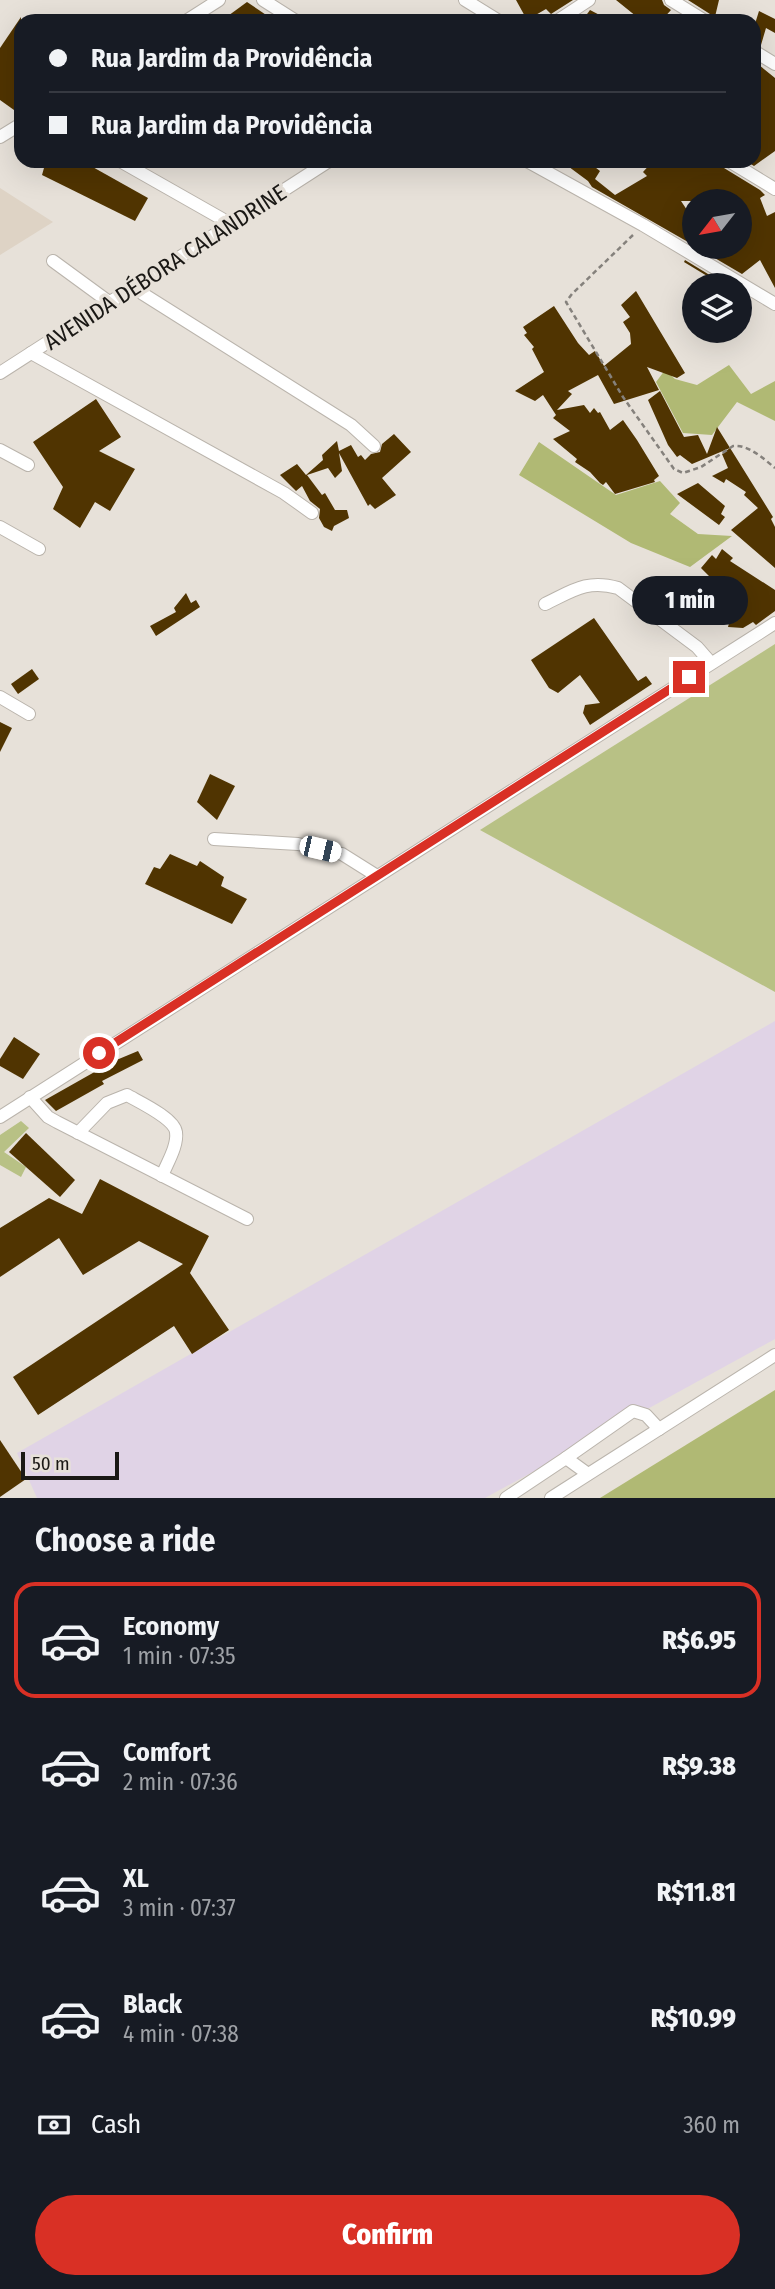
<!DOCTYPE html>
<meta charset="utf-8">
<style>
:root{--surface:#171b24;--page:#242831;--text:#f1f3f6;--muted:#9ea1a6;--line:#363941;--accent:#d93025}
body{margin:0;font-family:"Fira Sans Condensed",sans-serif;background:var(--page);color:var(--text);height:100vh;display:flex;flex-direction:column;font-size:26px;white-space:nowrap}
*{box-sizing:border-box;margin:0}
p{font-size:23px;color:var(--muted)}
.icon{flex:none;width:38px;height:38px;fill:none;stroke:currentColor;stroke-width:2;stroke-linecap:round;stroke-linejoin:round}
.map{position:relative;height:1498px;overflow:hidden}
.sheet{display:flex;flex-direction:column;background:var(--surface);flex:1}
.sheet>*{flex:none}
.banner{position:absolute;left:14px;top:14px;width:747px;height:154px;border-radius:21px;box-shadow:0 7px 28px #0002;display:grid;align-content:center;height:154px;padding:0 35px;background:var(--surface)}
.needle{width:46px;rotate:239deg}
.buttons{position:absolute;left:682px;top:189px;display:grid;gap:14px}
.buttons a{display:grid;place-items:center;width:70px;height:70px;border-radius:50%;background:var(--surface);box-shadow:0 7px 28px #0002;font-size:35px}
.scale{position:absolute;left:21px;bottom:18px;width:98px;box-sizing:border-box;padding-left:7px;border:4px solid #1a1815;border-top:0;font-size:19px;line-height:24px;white-space:nowrap;color:#1a1815;-webkit-text-stroke:5px #e7e1d9;paint-order:stroke}
.end{position:absolute;width:32px;height:32px;margin:-16px;border:9px solid #d93025;background:#fff;box-shadow:0 0 0 4px #fff}
.from{border-radius:50%}
.bubble{position:absolute;height:49px;border-radius:24px;background:var(--surface);box-shadow:0 7px 28px #0002;font-size:23px;font-weight:800;line-height:49px;text-align:center}
.car{position:absolute;width:21px;height:42px;margin:-21px -10px;border-radius:9px;box-shadow:0 0 5px 2px #0007;background:linear-gradient(#fff 24%,#345 0 40%,#fff 0 76%,#345 0 86%,#fff 0)}
.banner b{display:flex;align-items:center;gap:24px;height:66px;font-size:26px}
.banner b+b{border-top:2px solid var(--line)}
.banner i{width:18px;height:18px;background:var(--text)}
ul{padding:0;list-style:none}
li{display:flex;align-items:center;gap:21px;height:116px;margin:0 14px 10px;padding:0 21px;border:4px solid transparent;border-radius:21px}
li div{flex:1}
li b{display:block;font-size:26px}
li em{font-style:normal;font-weight:800}
li.selected{border-color:var(--accent)}
li>.icon{width:63px;height:63px;stroke-width:1.5}
h2{padding:0 35px;font-size:32px;line-height:84px}
.pay{display:flex;align-items:center;gap:18px;height:77px;padding:0 35px;font-size:26px}
.pay p{margin-inline-start:auto}
.action{display:flex;gap:14px;margin-top:auto;padding:14px 35px}
.action a{flex:1;height:80px;border-radius:42px;background:var(--accent);color:#fff;font-size:28px;font-weight:800;line-height:80px;text-align:center}
.map>svg:first-child{display:block}
.built{fill:#ded3c5}
.medical{fill:#e0d3e6}
.green{fill:#b8c185}
.forest{fill:#b0b974}
.building{fill:#503401}
.lines{fill:none;stroke-linecap:round;stroke-linejoin:round}
.minor-casing{stroke:#bab4ac;stroke-width:14}
.path{stroke:#85817c;stroke-width:2.5;stroke-dasharray:5 3.5;stroke-linecap:butt}
.minor{stroke:#fff;stroke-width:12}
.route{stroke:#d93025;stroke-width:9}
.labels{text-anchor:middle;stroke-width:7;stroke-linejoin:round;paint-order:stroke}
.street-label{font-size:23px;fill:#1a1815;stroke:#e7e1d9}
</style>
<div class="map">
<svg width="775" height="1498" viewBox="0 0 775 1498">
<rect width="100%" height="100%" fill="#e7e1d9"/>
<polygon class="built" points="0,188 53,222 0,255"/>
<polygon class="medical" points="775,1021 775,1339 485,1498 37,1498 17,1453"/>
<g class="green">
<polygon points="775,644 775,992 480,830"/>
<polygon points="21,1121 29,1128 4,1152 26,1167 21,1177 0,1165 0,1135"/>
</g>
<g class="forest">
<polygon points="729,365 751,394 775,381 775,421 737,402 712,435 683,433 656,382 665,370 675,379 697,385"/>
<polygon points="539,442 616,495 660,481 680,503 670,514 698,534 732,536 690,567 631,543 519,475"/>
<polygon points="775,1390 775,1498 600,1498"/>
</g>
<g class="building">
<polygon points="516,0 573,0 551,14 546,9 527,20"/>
<polygon points="616,0 662,0 664,5 671,10 661,21 642,21"/>
<polygon points="688,0 719,0 714,21 710,14"/>
<polygon points="247,2 275,21 221,21"/>
<polygon points="590,10 611,21 582,21"/>
<polygon points="759,11 775,19 775,33 766,28 761,45 754,42 754,27"/>
<polygon points="21,17 21,115 0,100 0,48"/>
<polygon points="754,61 775,78 775,151 754,166 746,161 754,161"/>
<polygon points="46,161 82,161 148,198 135,221 42,175"/>
<polygon points="561,161 587,161 600,171 595,179 615,195 647,176 643,172 653,161 720,161 724,168 760,190 765,195 760,198 767,216 775,212 775,288 760,260 742,274 696,247 740,247 740,201 681,201 695,222 695,246 592,187 588,181"/>
<polygon points="685,260 726,285 722,285 684,262"/>
<polygon points="636,291 685,373 677,378 647,367 659,390 614,404 598,375 568,391 572,394 557,410 584,405 590,413 594,408 598,413 600,412 610,430 623,420 637,440 659,476 654,480 655,482 615,494 606,482 603,485 600,483 590,472 575,462 577,459 553,439 570,431 553,418 556,415 543,395 535,401 515,391 544,372 532,349 534,347 524,335 527,333 523,327 554,306 578,343 589,355 595,351 604,366 631,344 630,333 623,322 630,317 621,305"/>
<polygon points="660,391 684,437 698,435 707,454 717,427 773,517 771,519 775,527 775,568 731,530 758,508 744,495 746,492 726,479 724,483 712,476 728,468 722,454 730,448 692,464 680,455 677,457 668,445 648,400"/>
<polygon points="96,399 121,437 99,451 135,469 110,511 95,502 80,528 53,509 63,487 33,442"/>
<polygon points="394,434 411,452 382,478 396,495 375,509 370,504 368,506 339,453 342,471 335,478 328,468 307,475 322,495 325,493 335,510 347,510 349,518 334,526 332,531 324,527 319,518 320,509 310,501 302,486 296,491 280,475 297,464 306,475 323,460 322,455 337,441 339,451 351,445 358,457 361,455 365,460 371,454 380,452 382,444"/>
<polygon points="698,483 725,506 721,514 725,517 719,525 677,494"/>
<polygon points="722,549 733,558 730,561 775,590 775,611 756,625 753,622 743,628 728,627 732,612 731,609 736,603 731,589 713,580 701,568 712,555 716,559"/>
<polygon points="186,593 191,603 196,600 200,607 156,636 150,626 176,612 174,608"/>
<polygon points="594,618 638,681 646,676 652,684 590,725 583,713 585,705 600,703 580,675 558,693 549,688 531,660"/>
<polygon points="32,669 39,679 18,694 11,684"/>
<polygon points="0,722 12,728 0,752"/>
<polygon points="210,774 235,786 217,820 197,802"/>
<polygon points="170,854 197,866 200,861 224,877 221,886 247,899 232,924 145,884 154,867 160,869"/>
<polygon points="14,1037 40,1054 23,1079 0,1066 0,1059"/>
<polygon points="138,1051 143,1060 102,1081 104,1084 56,1111 45,1100 114,1061"/>
<polygon points="26,1133 75,1180 60,1197 9,1152"/>
<polygon points="100,1179 209,1236 190,1273 229,1330 192,1354 174,1326 38,1415 13,1377 183,1264 139,1241 83,1275 59,1238 0,1277 0,1228 49,1198 82,1214"/>
<polygon points="0,1440 26,1479 0,1497"/>
</g>
<g class="lines">
<defs>
<g id="minor">
<polyline points="263,0 296,21"/>
<polyline points="465,0 499,21"/>
<polyline points="671,0 705,21"/>
<polyline points="186,21 219,0"/>
<polyline points="557,21 589,0"/>
<polyline points="754,51 775,64"/>
<polyline points="0,137 21,124"/>
<polyline points="120,161 231,224"/>
<polyline points="527,161 643,225 775,304"/>
<polyline points="729,161 775,189"/>
<polyline points="53,261 109,302"/>
<polyline points="132,287 351,425 374,446"/>
<polyline points="31,353 284,493 312,513"/>
<polyline points="0,373 329,161"/>
<polyline points="0,450 28,465"/>
<polyline points="0,527 39,549"/>
<path d="M545,604C572,591 587,579 618,588L697,647L711,663"/>
<polyline points="0,697 29,714"/>
<polyline points="214,839 298,844 342,854 377,876"/>
<polyline points="30,1097 48,1117 57,1122 247,1219"/>
<polyline points="0,1117 775,623"/>
<path d="M78,1133L107,1103L127,1095C139,1102 174,1118 176,1132C178,1146 167,1163 162,1176"/>
<polyline points="566,1458 633,1411 646,1415 659,1429"/>
<polyline points="506,1498 566,1458 588,1474"/>
<polyline points="551,1498 775,1355"/>
</g>
</defs>
<use href="#minor" class="minor-casing"/>
<path class="path" d="M633,235L572,294L566,302L623,397L674,469L683,473L701,467L733,446C748,444 764,459 775,468"/>
<use href="#minor" class="minor"/>
</g>
<g class="lines">
<polyline class="route" points="99,1053 689,677"/>
</g>
<g class="labels">
<g class="street-label">
<text transform="translate(165 267) rotate(-33)" y="8">AVENIDA DÉBORA CALANDRINE</text>
</g>
</g>
</svg>
<div class="buttons">
<a><svg class="needle" viewBox="-14 -14 28 28"><path d="M0-13l5 13h-10z" fill="#e53935"/><path d="M0 13l5-13h-10z" fill="#9ea1a6"/></svg></a>
<a><svg class="icon" aria-label="layers" viewBox="0 0 24 24"><path d="M12 4l9 5-9 5-9-5zM3 14l9 5 9-5"/></svg></a>
</div>
<div class="scale">50 m</div>
<i class="end from" style="left:99px;top:1053px"></i>
<i class="end" style="left:689px;top:677px"></i>
<div class="bubble" style="left:632px;top:576px;width:116px">1 min</div>
<i class="car" style="left:320px;top:849px;rotate:103deg"></i>
<div class="banner">
<b><i class="from"></i>Rua Jardim da Providência</b>
<b><i></i>Rua Jardim da Providência</b>
</div>
</div>
<section class="sheet">
<h2>Choose a ride</h2>
<ul>
<li class="selected"><svg class="icon" aria-label="car" viewBox="0 0 24 24"><path d="M5 17H2v-5l4-1 3-4h7l3 4 3 1v5h-3M9 17h6M6 11h13"/><circle cx="7" cy="17" r="2"/><circle cx="17" cy="17" r="2"/></svg><div><b>Economy</b><p>1 min · 07:35</p></div><em>R$6.95</em></li>
<li><svg class="icon" aria-label="car" viewBox="0 0 24 24"><path d="M5 17H2v-5l4-1 3-4h7l3 4 3 1v5h-3M9 17h6M6 11h13"/><circle cx="7" cy="17" r="2"/><circle cx="17" cy="17" r="2"/></svg><div><b>Comfort</b><p>2 min · 07:36</p></div><em>R$9.38</em></li>
<li><svg class="icon" aria-label="car" viewBox="0 0 24 24"><path d="M5 17H2v-5l4-1 3-4h7l3 4 3 1v5h-3M9 17h6M6 11h13"/><circle cx="7" cy="17" r="2"/><circle cx="17" cy="17" r="2"/></svg><div><b>XL</b><p>3 min · 07:37</p></div><em>R$11.81</em></li>
<li><svg class="icon" aria-label="car" viewBox="0 0 24 24"><path d="M5 17H2v-5l4-1 3-4h7l3 4 3 1v5h-3M9 17h6M6 11h13"/><circle cx="7" cy="17" r="2"/><circle cx="17" cy="17" r="2"/></svg><div><b>Black</b><p>4 min · 07:38</p></div><em>R$10.99</em></li>
</ul>
<div class="pay"><svg class="icon" aria-label="cash" viewBox="0 0 24 24"><path d="M3 7h18v10H3z"/><circle cx="12" cy="12" r="2"/></svg>Cash<p>360 m</p></div>
<div class="action"><a>Confirm</a></div>
</section>
